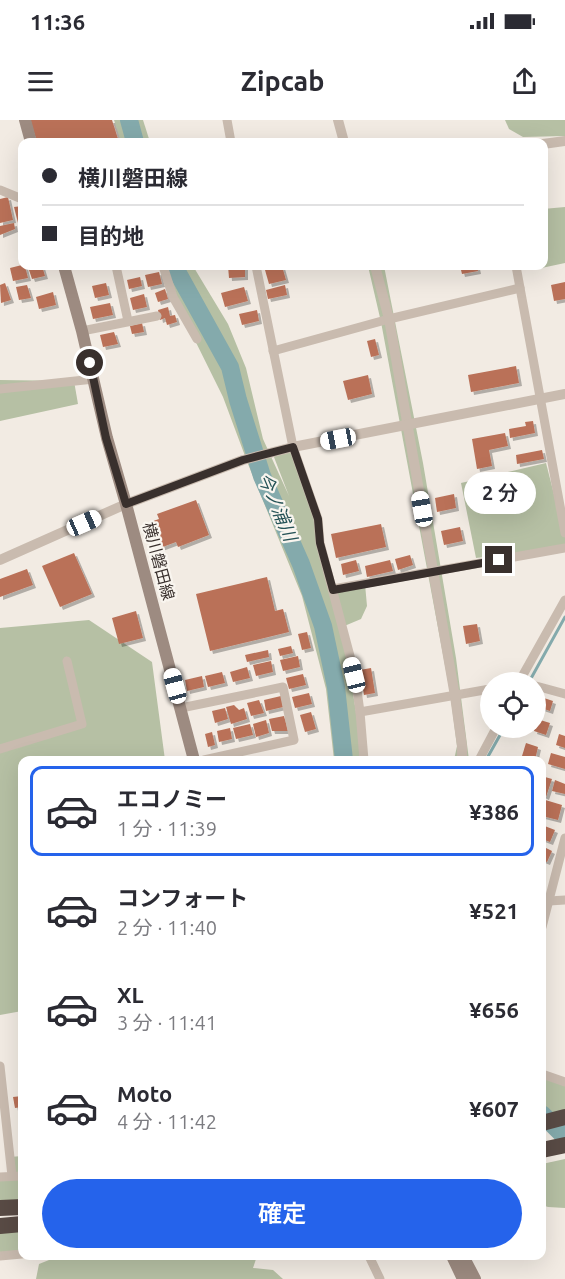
<!DOCTYPE html>
<html lang="ja">
<meta charset="utf-8">
<style>
:root{--surface:#fff;--page:#f2f2f3;--text:#2b2b33;--muted:#7c7c81;--line:#e1e1e2;--accent:#2563eb}
body{margin:0;font-family:Ubuntu,"Noto Sans JP",sans-serif;background:var(--page);color:var(--text);height:100vh;display:flex;flex-direction:column;font-size:22px;white-space:nowrap}
*{box-sizing:border-box;margin:0}
p{font-size:20px;color:var(--muted)}
.icon{flex:none;width:33px;height:33px;fill:none;stroke:currentColor;stroke-width:2;stroke-linecap:round;stroke-linejoin:round}
.map{position:relative;flex:1;overflow:hidden}
.sheet{position:absolute;left:18px;top:636px;width:528px;height:504px;display:flex;flex-direction:column;background:var(--surface);border-radius:12px;box-shadow:0 6px 24px #0002}
.sheet>*{flex:none}
.hud{position:absolute;left:18px;top:18px;width:530px;height:132px;border-radius:12px;box-shadow:0 6px 24px #0002;display:grid;align-content:center;height:132px;padding:0 24px;background:var(--surface)}
.buttons{position:absolute;left:480px;top:552px;display:grid;gap:12px}
.buttons a{display:grid;place-items:center;width:66px;height:66px;border-radius:50%;background:var(--surface);box-shadow:0 6px 24px #0002;font-size:30px}
.end{position:absolute;width:27px;height:27px;margin:-14px;border:8px solid #39302d;background:#fff;box-shadow:0 0 0 3px #fff}
.from{border-radius:50%}
.bubble{position:absolute;height:42px;border-radius:21px;background:var(--surface);box-shadow:0 6px 24px #0002;font-size:20px;font-weight:600;line-height:42px;text-align:center}
.car{position:absolute;width:18px;height:36px;margin:-18px -9px;border-radius:8px;box-shadow:0 0 4px 2px #0007;background:linear-gradient(#fff 24%,#345 0 40%,#fff 0 76%,#345 0 86%,#fff 0)}
.hud b{display:flex;align-items:center;gap:21px;height:57px;font-size:22px}
.hud b+b{border-top:2px solid var(--line)}
.hud i{width:15px;height:15px;background:var(--text)}
ul{padding:10px 0 0;list-style:none}
li{display:flex;align-items:center;gap:18px;height:90px;margin:0 12px 9px;padding:0 12px;border:3px solid transparent;border-radius:12px}
li div{flex:1}
li b{display:block;font-size:22px}
li em{font-style:normal;font-weight:600}
li.selected{border-color:var(--accent)}
li>.icon{width:54px;height:54px;stroke-width:1.5}
.primary-button{display:flex;gap:12px;margin-top:auto;padding:12px 24px}
.primary-button a{flex:1;height:69px;border-radius:36px;background:var(--accent);color:#fff;font-size:24px;font-weight:600;line-height:69px;text-align:center}
.status{display:flex;justify-content:space-between;align-items:center;height:42px;padding:0 30px;background:var(--surface);direction:ltr}
.status svg{height:16px;fill:currentColor}
header{display:flex;justify-content:space-between;align-items:center;height:78px;padding:0 24px;background:var(--surface);font-size:27px;font-weight:600}
.map>svg:first-child{display:block}
.green{fill:#b6c0a4}
.lines{fill:none;stroke-linecap:round;stroke-linejoin:round}
.stream{stroke:#84aaac;stroke-width:3}
.river{stroke:#84aaac;stroke-width:18}
.building{fill:#ba7158;filter:url(#shadow)}
.minor{stroke:#c9bbaf;stroke-width:9}
.tertiary{stroke:#c9bbaf;stroke-width:10}
.secondary{stroke:#9d8b81;stroke-width:12}
.motorway{stroke:#594b45;stroke-width:16}
.route{stroke:#39302d;stroke-width:8}
.labels{text-anchor:middle;stroke-width:4.5;stroke-linejoin:round;paint-order:stroke}
.street-label{font-size:16px;fill:#39302d;stroke:#f9f5ef}
.water-label{font-size:18px;font-style:italic;fill:#265357;stroke:#f9f5ef}
</style>
<div class="status"><b>11:36</b><svg viewBox="0 0 49 12"><path d="M0 12V9h3v3zM5 12V6h3v6zM10 12V3h3v9zM15 12V0h3v12zM26 1h20v11H26zM47 4h2v5h-2z"/></svg></div>
<header><svg class="icon" aria-label="menu" viewBox="0 0 24 24"><path d="M4 6h16M4 12h16M4 18h16"/></svg>Zipcab<svg class="icon" aria-label="share" viewBox="0 0 24 24"><path d="M12 15V3M7 8l5-5 5 5M5 13v7h14v-7"/></svg></header>
<div class="map">
<svg width="565" height="1159" viewBox="0 0 565 1159">
<defs>
<filter id="shadow"><feDropShadow dx="3" dy="3" stdDeviation="0" flood-color="#0004"/></filter>
</defs>
<rect width="100%" height="100%" fill="#f2ebe3"/>
<g class="green">
<polygon points="114,0 143,0 150,22 121,22"/>
<polygon points="505,0 565,0 565,16 523,17 509,9"/>
<polygon points="565,87 565,143 532,150 531,146 543,146 543,89"/>
<polygon points="161,146 193,146 228,204 246,248 263,319 289,376 272,332 293,327 318,399 332,469 365,464 367,486 361,499 342,507 364,640 334,640 326,569 302,476 248,344 223,277 172,174"/>
<polygon points="368,146 384,146 423,343 456,538 469,640 454,640 457,626 450,572 381,202"/>
<polygon points="0,260 74,261 78,284 0,301"/>
<polygon points="546,343 565,417 565,428 476,438 461,363"/>
<polygon points="89,500 152,542 165,640 22,640 22,891 0,895 0,508"/>
<polygon points="542,957 565,966 565,990 542,996"/>
<polygon points="22,1036 22,1080 0,1081 0,1057 12,1056 10,1037"/>
<polygon points="565,1039 565,1088 548,1087 542,1085 542,1044"/>
<polygon points="22,1102 22,1136 48,1136 0,1138 0,1104"/>
<polygon points="59,1136 257,1136 253,1148 273,1150 283,1159 36,1159 39,1144"/>
</g>
<g class="lines">
<g class="stream">
<polyline points="529,562 565,497"/>
<polyline points="486,640 504,608"/>
</g>
<g class="river">
<polyline points="129,0 135,22"/>
<polyline points="174,146 230,247 238,280 262,356 301,444 323,506 336,567 344,640"/>
<polyline points="542,994 565,1017"/>
</g>
</g>
<g class="building">
<polygon points="30,0 112,0 119,22 37,22"/>
<polygon points="8,77 13,100 0,103 0,79"/>
<polygon points="22,86 22,106 19,107 14,87"/>
<polygon points="14,103 15,109 0,115 0,106"/>
<polygon points="22,145 25,146 28,158 13,161 10,148"/>
<polygon points="36,146 42,146 45,156 32,159 28,147"/>
<polygon points="228,146 245,146 245,157 229,158"/>
<polygon points="282,146 286,160 269,164 265,150"/>
<polygon points="460,146 477,146 478,151 462,154"/>
<polygon points="159,152 162,164 148,167 145,155"/>
<polygon points="140,157 142,166 129,169 127,160"/>
<polygon points="565,162 565,179 554,181 551,165"/>
<polygon points="5,163 11,180 1,183 0,165"/>
<polygon points="106,163 109,175 95,178 92,166"/>
<polygon points="27,165 31,178 19,180 16,167"/>
<polygon points="285,165 287,175 268,179 266,170"/>
<polygon points="244,167 248,181 225,187 221,173"/>
<polygon points="165,169 168,179 158,182 155,173"/>
<polygon points="53,172 56,185 39,189 36,177"/>
<polygon points="144,174 147,187 133,190 130,178"/>
<polygon points="110,183 113,195 93,199 90,187"/>
<polygon points="168,187 170,196 175,195 177,202 167,205 165,198 160,200 158,190"/>
<polygon points="257,190 259,201 242,205 239,194"/>
<polygon points="142,203 144,212 132,214 130,206"/>
<polygon points="114,212 118,224 103,227 100,215"/>
<polygon points="375,219 379,235 371,237 367,221"/>
<polygon points="516,246 519,263 471,272 468,255"/>
<polygon points="368,255 372,274 348,280 343,261"/>
<polygon points="533,301 535,313 510,318 509,309 526,306 525,302"/>
<polygon points="505,313 508,326 489,330 492,346 477,349 472,319"/>
<polygon points="542,330 544,339 517,344 516,335"/>
<polygon points="454,374 456,388 437,392 435,378"/>
<polygon points="196,380 209,415 178,427 176,422 160,428 150,402 159,399 157,394"/>
<polygon points="381,404 386,427 336,438 331,414"/>
<polygon points="460,407 463,421 444,425 441,411"/>
<polygon points="74,433 92,474 60,487 42,446"/>
<polygon points="410,435 413,445 398,450 395,439"/>
<polygon points="356,440 359,451 343,455 341,444"/>
<polygon points="390,440 393,451 367,457 365,446"/>
<polygon points="27,449 33,465 0,477 0,459"/>
<polygon points="267,457 275,491 283,489 289,512 210,531 196,474"/>
<polygon points="136,491 143,518 119,524 112,498"/>
<polygon points="477,504 480,521 466,524 463,506"/>
<polygon points="307,512 311,528 302,530 298,514"/>
<polygon points="291,526 293,533 280,536 278,529"/>
<polygon points="268,530 269,537 247,542 245,535"/>
<polygon points="298,536 300,547 283,551 280,540"/>
<polygon points="271,541 273,552 256,556 253,545"/>
<polygon points="247,547 250,558 233,562 230,552"/>
<polygon points="371,548 375,573 364,575 360,550"/>
<polygon points="222,552 225,563 208,567 205,556"/>
<polygon points="303,554 306,565 289,569 286,558"/>
<polygon points="202,556 204,567 187,571 185,560"/>
<polygon points="309,573 312,584 295,588 292,577"/>
<polygon points="281,576 283,587 266,591 264,580"/>
<polygon points="541,577 553,581 550,591 538,587"/>
<polygon points="259,580 264,593 251,596 247,583"/>
<polygon points="234,585 239,590 244,588 247,599 231,604 226,587"/>
<polygon points="225,588 228,599 215,603 212,591"/>
<polygon points="311,592 316,609 305,612 300,595"/>
<polygon points="284,596 288,611 272,611 269,599"/>
<polygon points="537,599 550,603 546,615 534,611"/>
<polygon points="266,600 269,613 256,617 253,604"/>
<polygon points="250,604 253,615 236,619 233,608"/>
<polygon points="230,608 232,619 219,622 217,611"/>
<polygon points="212,612 215,625 208,627 205,614"/>
<polygon points="559,614 565,616 565,628 556,625"/>
<polygon points="526,623 538,627 535,640 522,636"/>
<polygon points="551,633 565,637 565,649 548,644"/>
<polygon points="545,657 552,659 546,677 542,675"/>
<polygon points="555,660 565,664 565,674 552,671"/>
<polygon points="542,679 562,685 558,700 542,696"/>
<polygon points="542,705 555,710 550,722 542,719"/>
<polygon points="542,726 552,731 547,742 542,740"/>
<polygon points="22,976 22,987 15,988 13,977"/>
</g>
<g class="lines">
<g class="minor">
<polyline points="227,0 231,22"/>
<polyline points="0,70 22,79"/>
<polyline points="116,146 128,201"/>
<polyline points="163,146 173,177 197,219"/>
<polyline points="256,146 293,327 318,399 320,423 355,555 360,592 364,640"/>
<polyline points="516,146 565,413"/>
<polyline points="82,211 157,196"/>
<polyline points="273,231 389,199 520,168"/>
<polyline points="0,269 94,259"/>
<polyline points="333,469 565,428"/>
<polyline points="519,562 565,480"/>
<polyline points="536,566 565,574"/>
<polyline points="181,588 283,567 294,620 204,640"/>
<polyline points="360,592 490,569"/>
<polyline points="0,629 82,604 67,541"/>
<polyline points="479,640 496,608"/>
<polyline points="549,781 565,780"/>
<polyline points="542,807 565,718"/>
<polyline points="0,946 12,1056"/>
<polyline points="542,954 565,962"/>
<polyline points="0,1057 22,1056"/>
<polyline points="0,1136 22,1134"/>
<polyline points="369,1136 380,1159"/>
</g>
<g class="tertiary">
<polyline points="338,0 344,22"/>
<polyline points="543,24 565,21"/>
<polyline points="375,146 389,199 455,576 462,626 462,640"/>
<polyline points="0,440 126,384 243,340 293,327 565,274"/>
</g>
<g class="secondary">
<polyline points="25,0 31,22"/>
<polyline points="64,146 82,211 107,318 126,384 194,640"/>
<polyline points="452,1136 463,1159"/>
<polyline points="463,1136 475,1159"/>
</g>
<g class="motorway">
<polyline points="542,1003 565,997"/>
<polyline points="542,1030 565,1025"/>
<polyline points="0,1088 22,1087"/>
<polyline points="0,1106 22,1104"/>
</g>
</g>
<g class="lines">
<polyline class="route" points="90,243 106,318 126,384 243,340 293,327 318,399 320,423 333,470 499,440"/>
</g>
<g class="labels">
<g class="street-label">
<text transform="translate(159 441) rotate(75)" y="6">横川磐田線</text>
</g>
<g class="water-label">
<text transform="translate(277 387) rotate(67)" y="6">今ノ浦川</text>
</g>
</g>
</svg>
<div class="buttons">
<a><svg class="icon" aria-label="locate" viewBox="0 0 24 24"><circle cx="12" cy="12" r="6"/><path d="M12 2v4M12 18v4M2 12h4M18 12h4"/></svg></a>
</div>
<i class="end from" style="left:90px;top:243px"></i>
<i class="end" style="left:499px;top:440px"></i>
<div class="bubble" style="left:464px;top:352px;width:72px">2 分</div>
<i class="car" style="left:338px;top:319px;rotate:259deg"></i>
<i class="car" style="left:422px;top:389px;rotate:350deg"></i>
<i class="car" style="left:84px;top:403px;rotate:66deg"></i>
<i class="car" style="left:354px;top:555px;rotate:346deg"></i>
<i class="car" style="left:175px;top:566px;rotate:345deg"></i>
<div class="hud">
<b><i class="from"></i>横川磐田線</b>
<b><i></i>目的地</b>
</div>
<section class="sheet">
<ul>
<li class="selected"><svg class="icon" aria-label="car" viewBox="0 0 24 24"><path d="M5 17H2v-5l4-1 3-4h7l3 4 3 1v5h-3M9 17h6M6 11h13"/><circle cx="7" cy="17" r="2"/><circle cx="17" cy="17" r="2"/></svg><div><b>エコノミー</b><p>1 分 · 11:39</p></div><em>¥386</em></li>
<li><svg class="icon" aria-label="car" viewBox="0 0 24 24"><path d="M5 17H2v-5l4-1 3-4h7l3 4 3 1v5h-3M9 17h6M6 11h13"/><circle cx="7" cy="17" r="2"/><circle cx="17" cy="17" r="2"/></svg><div><b>コンフォート</b><p>2 分 · 11:40</p></div><em>¥521</em></li>
<li><svg class="icon" aria-label="car" viewBox="0 0 24 24"><path d="M5 17H2v-5l4-1 3-4h7l3 4 3 1v5h-3M9 17h6M6 11h13"/><circle cx="7" cy="17" r="2"/><circle cx="17" cy="17" r="2"/></svg><div><b>XL</b><p>3 分 · 11:41</p></div><em>¥656</em></li>
<li><svg class="icon" aria-label="car" viewBox="0 0 24 24"><path d="M5 17H2v-5l4-1 3-4h7l3 4 3 1v5h-3M9 17h6M6 11h13"/><circle cx="7" cy="17" r="2"/><circle cx="17" cy="17" r="2"/></svg><div><b>Moto</b><p>4 分 · 11:42</p></div><em>¥607</em></li>
</ul>
<div class="primary-button"><a>確定</a></div>
</section>
</div>
